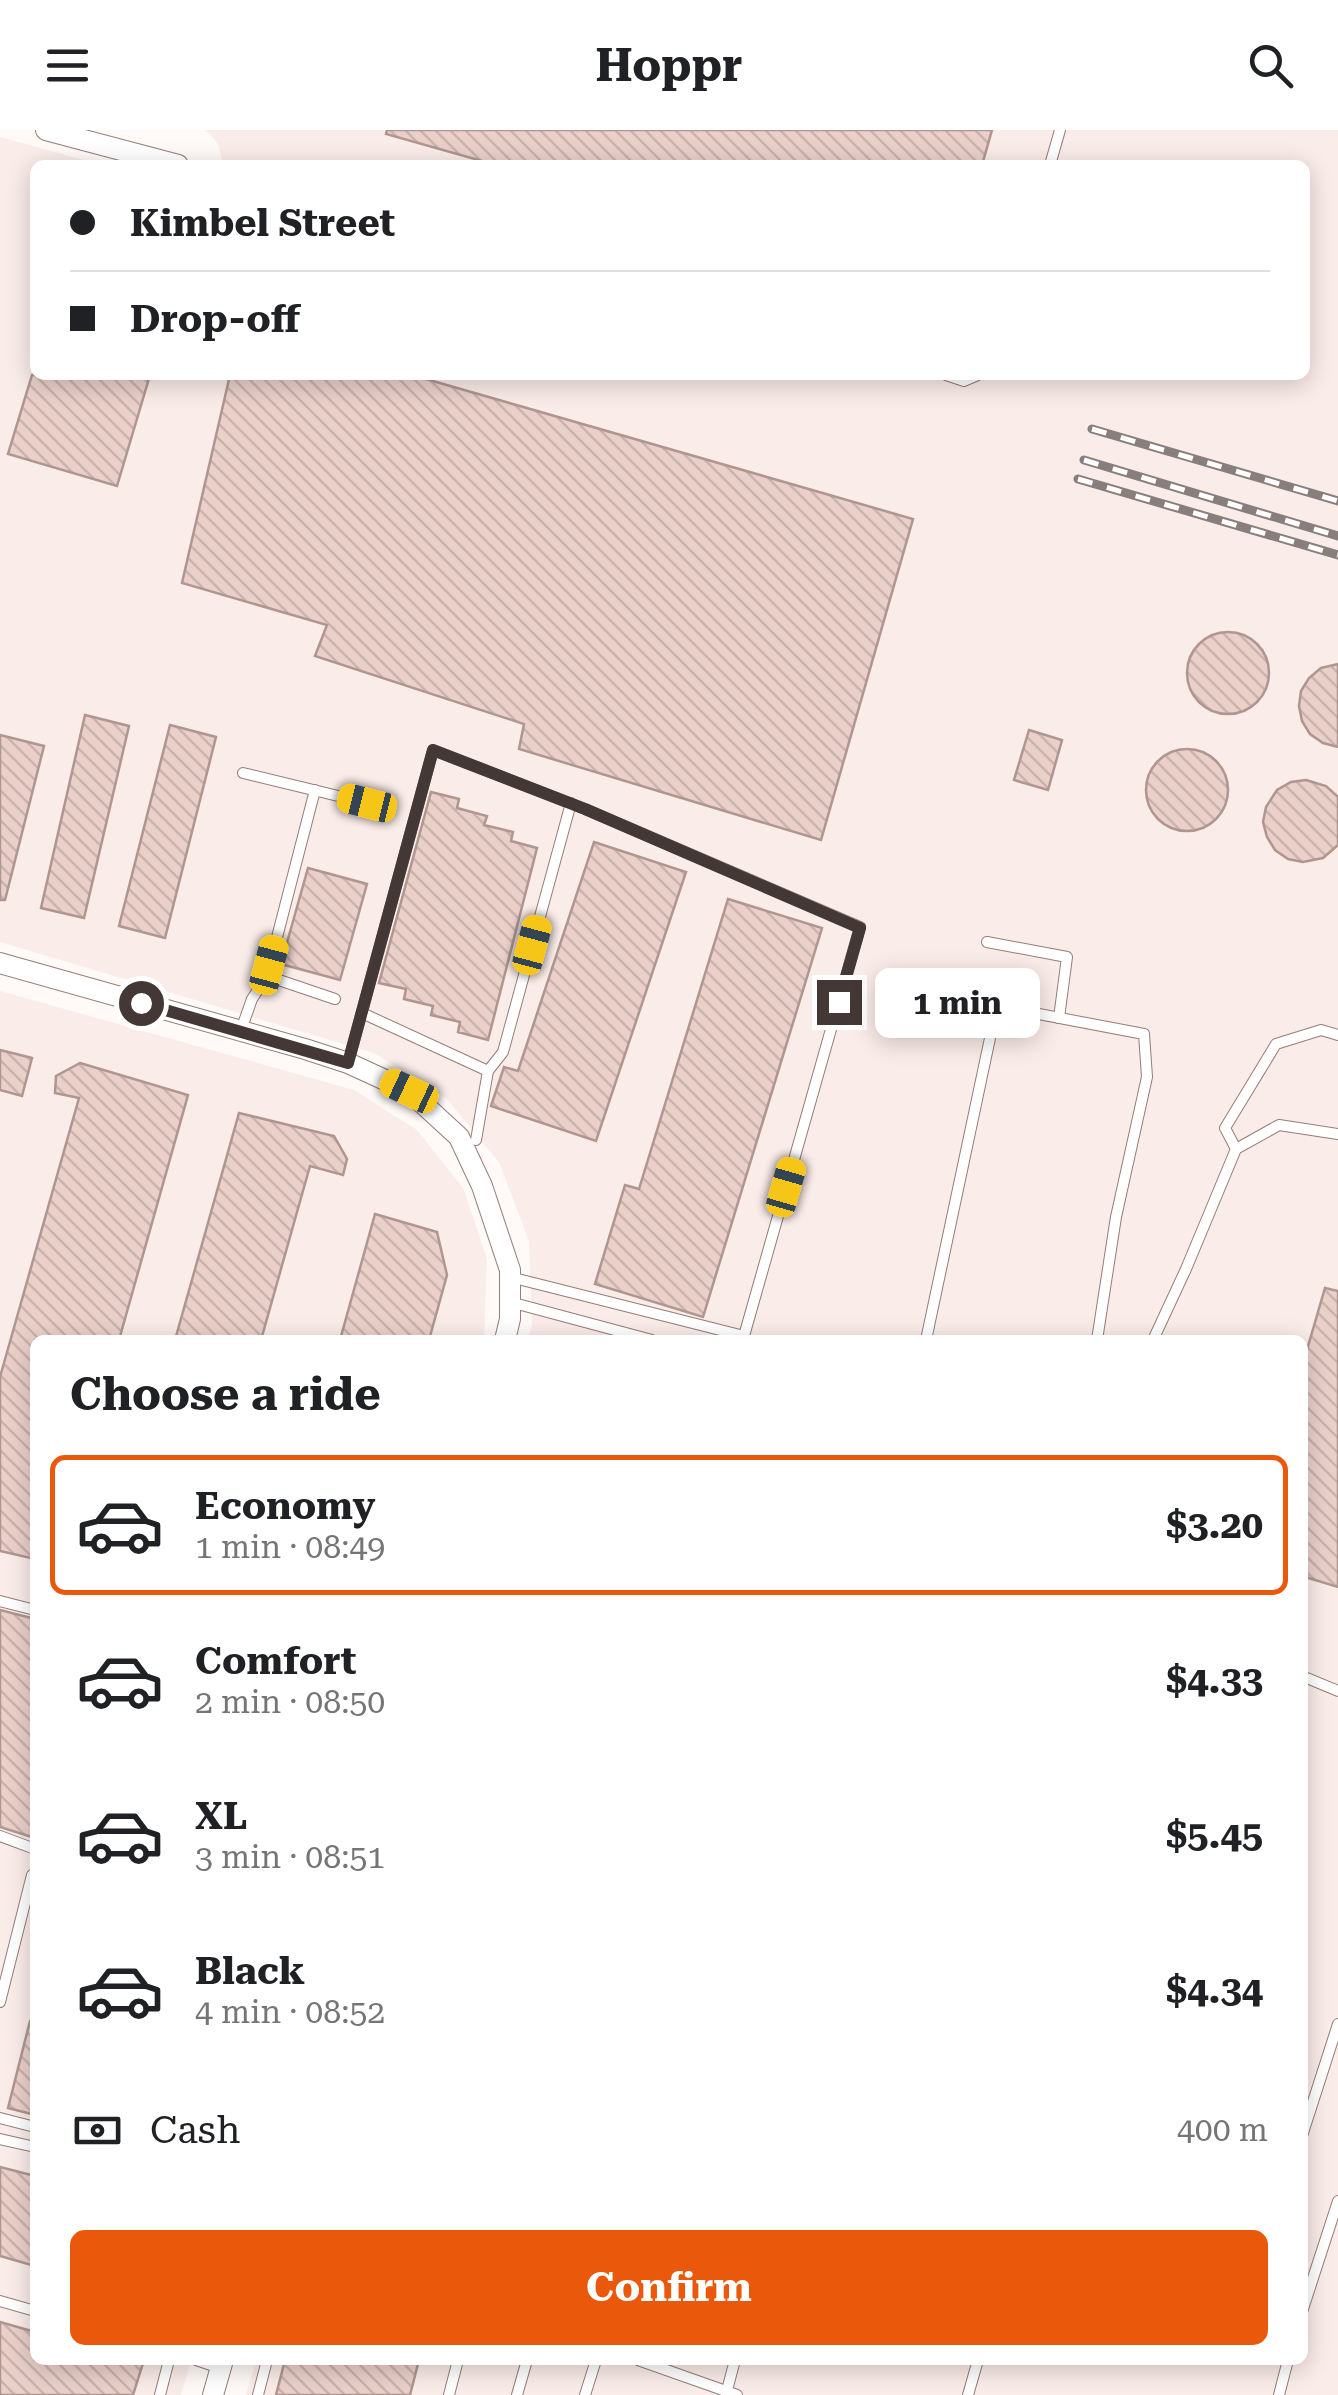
<!DOCTYPE html>
<meta charset="utf-8">
<style>
:root{--surface:#fff;--page:#f2f2f2;--text:#202124;--muted:#757577;--line:#e0e0e0;--accent:#ea580c}
body{margin:0;font-family:"Roboto Serif",serif;background:var(--page);color:var(--text);height:100vh;display:flex;flex-direction:column;font-size:38px;white-space:nowrap}
*{box-sizing:border-box;margin:0}
p{font-size:32px;color:var(--muted)}
.icon{flex:none;width:55px;height:55px;fill:none;stroke:currentColor;stroke-width:2;stroke-linecap:round;stroke-linejoin:round}
.map{position:relative;flex:1;overflow:hidden}
.details{position:absolute;left:30px;top:1205px;width:1278px;height:1030px;display:flex;flex-direction:column;background:var(--surface);border-radius:15px;box-shadow:0 5px 25px #0003}
.details>*{flex:none}
.top-card{position:absolute;left:30px;top:30px;width:1280px;height:220px;border-radius:15px;box-shadow:0 5px 25px #0003;display:grid;align-content:center;height:220px;padding:0 40px;background:var(--surface)}
.end{position:absolute;width:45px;height:45px;margin:-22px;border:12px solid #433835;background:#fff;box-shadow:0 0 0 5px #fff}
.from{border-radius:50%}
.bubble{position:absolute;height:70px;border-radius:15px;background:var(--surface);box-shadow:0 5px 25px #0003;font-size:32px;font-weight:700;line-height:70px;text-align:center}
.car{position:absolute;width:30px;height:60px;margin:-30px -15px;border-radius:12px;box-shadow:0 0 8px 2px #0007;background:linear-gradient(#f5c518 24%,#345 0 40%,#f5c518 0 76%,#345 0 86%,#f5c518 0)}
.top-card b{display:flex;align-items:center;gap:35px;height:95px;font-size:38px}
.top-card b+b{border-top:2px solid var(--line)}
.top-card i{width:25px;height:25px;background:var(--text)}
ul{padding:0;list-style:none}
li{display:flex;align-items:center;gap:30px;height:140px;margin:0 20px 15px;padding:0 20px;border:5px solid transparent;border-radius:15px}
li div{flex:1}
li b{display:block;font-size:38px}
li em{font-style:normal;font-weight:700}
li.active{border-color:var(--accent)}
li>.icon{width:90px;height:90px;stroke-width:1.5}
h2{padding:0 40px;font-size:45px;line-height:120px}
.pay{display:flex;align-items:center;gap:25px;height:110px;padding:0 40px;font-size:38px}
.pay p{margin-inline-start:auto}
.cta{display:flex;gap:20px;margin-top:auto;padding:20px 40px}
.cta a{flex:1;height:115px;border-radius:15px;background:var(--accent);color:#fff;font-size:40px;font-weight:700;line-height:115px;text-align:center}
header{display:flex;justify-content:space-between;align-items:center;height:130px;padding:0 40px;background:var(--surface);font-size:45px;font-weight:700}
.map>svg:first-child{display:block}
.built{fill:#faece8}
.building{fill:url(#building-back-hatch);stroke:#af9690;stroke-width:2.5}
.lines{fill:none;stroke-linecap:round;stroke-linejoin:round}
.lane-casing{stroke:#967d77;stroke-width:12}
.street-casing{stroke:#967d77;stroke-width:22}
.lane{stroke:#fff;stroke-width:10}
.street{stroke:#fff;stroke-width:20}
.rail-casing{stroke:#887f7c;stroke-width:9}
.rail{stroke:#fff;stroke-width:5;stroke-dasharray:15;stroke-linecap:butt}
.route{stroke:#433835;stroke-width:12}
</style>
<header><svg class="icon" aria-label="menu" viewBox="0 0 24 24"><path d="M4 6h16M4 12h16M4 18h16"/></svg>Hoppr<svg class="icon" aria-label="search" viewBox="0 0 24 24"><circle cx="10" cy="10" r="6"/><path d="M15 15l6 6"/></svg></header>
<div class="map">
<svg width="1338" height="2265" viewBox="0 0 1338 2265">
<defs>
<pattern id="building-back-hatch" width="6" height="6" patternUnits="userSpaceOnUse" patternTransform="scale(2.5)"><rect width="6" height="6" fill="#ebd0ca"/><path d="M-1 5l2 2M0 0l6 6M5-1l2 2" fill="none" stroke="#cbb3ae"/></pattern>
</defs>
<rect width="100%" height="100%" fill="#fff9f8"/>
<g class="built">
<polygon points="204,0 1338,0 1338,2265 246,2265 256,2230 1302,2230 1302,1210 528,1210 532,1195 529,1111 499,1032 446,968 374,923 0,812 0,7 102,35 35,35 35,245 1305,245 1305,35 223,35 219,16 211,5"/>
<polygon points="0,861 354,960 417,1000 463,1058 487,1129 484,1210 35,1210 35,2230 191,2230 181,2265 0,2265"/>
</g>
<g class="building">
<polygon points="387,0 992,0 982,35 496,35 386,4"/>
<polygon points="32,245 150,245 117,356 8,324"/>
<polygon points="230,245 412,245 913,389 821,710 519,619 524,594 315,526 327,495 182,453"/>
<circle cx="1228" cy="543" r="41"/>
<polygon points="1338,534 1338,617 1323,613 1310,604 1302,591 1299,576 1301,561 1309,548 1321,538"/>
<polygon points="85,585 129,596 84,788 41,778"/>
<polygon points="170,595 216,607 165,808 119,796"/>
<polygon points="1029,600 1062,610 1048,660 1014,650"/>
<polygon points="0,605 44,616 5,770 0,770"/>
<circle cx="1187" cy="660" r="41"/>
<polygon points="1306,650 1326,656 1338,667 1338,715 1323,728 1303,732 1288,729 1275,720 1267,707 1263,692 1266,677 1277,660 1291,652"/>
<polygon points="431,662 459,669 457,678 487,686 484,695 513,702 511,711 537,718 488,910 458,902 460,892 431,885 433,876 404,869 406,859 379,853"/>
<polygon points="594,712 686,742 596,1011 491,976 504,937 518,941"/>
<polygon points="308,738 367,754 340,850 281,834"/>
<polygon points="728,769 822,798 703,1187 595,1154 625,1055 639,1059"/>
<polygon points="0,920 32,928 22,966 0,960"/>
<polygon points="80,933 188,965 119,1210 35,1210 35,1429 0,1421 0,1247 79,968 55,963 56,946"/>
<polygon points="239,983 334,1006 347,1029 343,1045 310,1036 261,1210 175,1210"/>
<polygon points="375,1084 437,1102 447,1145 429,1210 340,1210"/>
<polygon points="1325,1158 1338,1161 1338,1457 1302,1446 1302,1237"/>
<polygon points="0,1480 35,1489 35,1708 0,1697"/>
<polygon points="30,1891 35,1891 35,1985 8,1978"/>
<polygon points="0,2037 35,2046 35,2136 0,2126"/>
<polygon points="0,2192 35,2202 35,2230 133,2230 143,2233 133,2265 0,2265"/>
<polygon points="285,2230 419,2230 410,2265 276,2265"/>
</g>
<g class="lines">
<defs>
<g id="lane">
<polyline points="1050,35 1060,0"/>
<polyline points="946,245 964,251 978,245"/>
<polyline points="243,643 367,673"/>
<polyline points="987,812 1067,827 1059,888"/>
<polyline points="267,846 335,869"/>
<polyline points="362,883 488,941 503,922 571,673"/>
<polyline points="241,900 252,869 267,846 315,660"/>
<polyline points="348,933 433,620 585,679 860,797 744,1206 510,1147"/>
<polyline points="476,1010 488,941"/>
<polyline points="1236,1019 1225,998 1276,914 1321,900 1338,905"/>
<polyline points="510,1172 652,1210"/>
<polyline points="926,1210 993,894 1023,881 1144,904 1147,947 1116,1087 1097,1210"/>
<polyline points="1153,1210 1186,1139 1236,1019 1279,995 1338,1004"/>
<polyline points="0,1471 35,1480"/>
<polyline points="1302,1546 1338,1561"/>
<polyline points="0,1706 35,1719"/>
<polyline points="0,1872 32,1745 35,1746"/>
<polyline points="0,1988 35,1997"/>
<polyline points="1302,2006 1338,1894"/>
<polyline points="0,2009 35,2017"/>
<polyline points="0,2171 35,2181"/>
<polyline points="1302,2182 1338,2071"/>
<polyline points="196,2230 220,2238"/>
<polyline points="638,2230 737,2265"/>
<polyline points="726,2264 735,2230"/>
<polyline points="160,2265 169,2230"/>
<polyline points="258,2265 267,2230"/>
<polyline points="449,2265 458,2230"/>
<polyline points="517,2265 527,2230"/>
<polyline points="585,2265 596,2230"/>
<polyline points="968,2265 978,2230"/>
<polyline points="1279,2265 1288,2230"/>
</g>
<g id="street">
<polyline points="46,0 178,35"/>
<polyline points="0,833 305,919 348,933 409,961 459,1007 482,1056 510,1140 510,1189 505,1210"/>
<polyline points="213,2265 223,2230"/>
</g>
</defs>
<use href="#lane" class="lane-casing"/>
<use href="#street" class="street-casing"/>
<use href="#lane" class="lane"/>
<use href="#street" class="street"/>
<defs>
<g id="rail">
<polyline points="1092,299 1338,371"/>
<polyline points="1084,330 1338,406"/>
<polyline points="1078,349 1338,425"/>
</g>
</defs>
<use href="#rail" class="rail-casing"/>
<use href="#rail" class="rail"/>
</g>
<g class="lines">
<polyline class="route" points="141,873 348,933 433,620 585,679 860,798 839,872"/>
</g>
</svg>
<i class="end from" style="left:141px;top:873px"></i>
<i class="end" style="left:839px;top:872px"></i>
<div class="bubble" style="left:875px;top:838px;width:165px">1 min</div>
<i class="car" style="left:367px;top:673px;rotate:284deg"></i>
<i class="car" style="left:532px;top:815px;rotate:15deg"></i>
<i class="car" style="left:269px;top:835px;rotate:15deg"></i>
<i class="car" style="left:409px;top:961px;rotate:295deg"></i>
<i class="car" style="left:786px;top:1057px;rotate:16deg"></i>
<div class="top-card">
<b><i class="from"></i>Kimbel Street</b>
<b><i></i>Drop-off</b>
</div>
<section class="details">
<h2>Choose a ride</h2>
<ul>
<li class="active"><svg class="icon" aria-label="car" viewBox="0 0 24 24"><path d="M5 17H2v-5l4-1 3-4h7l3 4 3 1v5h-3M9 17h6M6 11h13"/><circle cx="7" cy="17" r="2"/><circle cx="17" cy="17" r="2"/></svg><div><b>Economy</b><p>1 min · 08:49</p></div><em>$3.20</em></li>
<li><svg class="icon" aria-label="car" viewBox="0 0 24 24"><path d="M5 17H2v-5l4-1 3-4h7l3 4 3 1v5h-3M9 17h6M6 11h13"/><circle cx="7" cy="17" r="2"/><circle cx="17" cy="17" r="2"/></svg><div><b>Comfort</b><p>2 min · 08:50</p></div><em>$4.33</em></li>
<li><svg class="icon" aria-label="car" viewBox="0 0 24 24"><path d="M5 17H2v-5l4-1 3-4h7l3 4 3 1v5h-3M9 17h6M6 11h13"/><circle cx="7" cy="17" r="2"/><circle cx="17" cy="17" r="2"/></svg><div><b>XL</b><p>3 min · 08:51</p></div><em>$5.45</em></li>
<li><svg class="icon" aria-label="car" viewBox="0 0 24 24"><path d="M5 17H2v-5l4-1 3-4h7l3 4 3 1v5h-3M9 17h6M6 11h13"/><circle cx="7" cy="17" r="2"/><circle cx="17" cy="17" r="2"/></svg><div><b>Black</b><p>4 min · 08:52</p></div><em>$4.34</em></li>
</ul>
<div class="pay"><svg class="icon" aria-label="cash" viewBox="0 0 24 24"><path d="M3 7h18v10H3z"/><circle cx="12" cy="12" r="2"/></svg>Cash<p>400 m</p></div>
<div class="cta"><a>Confirm</a></div>
</section>
</div>
